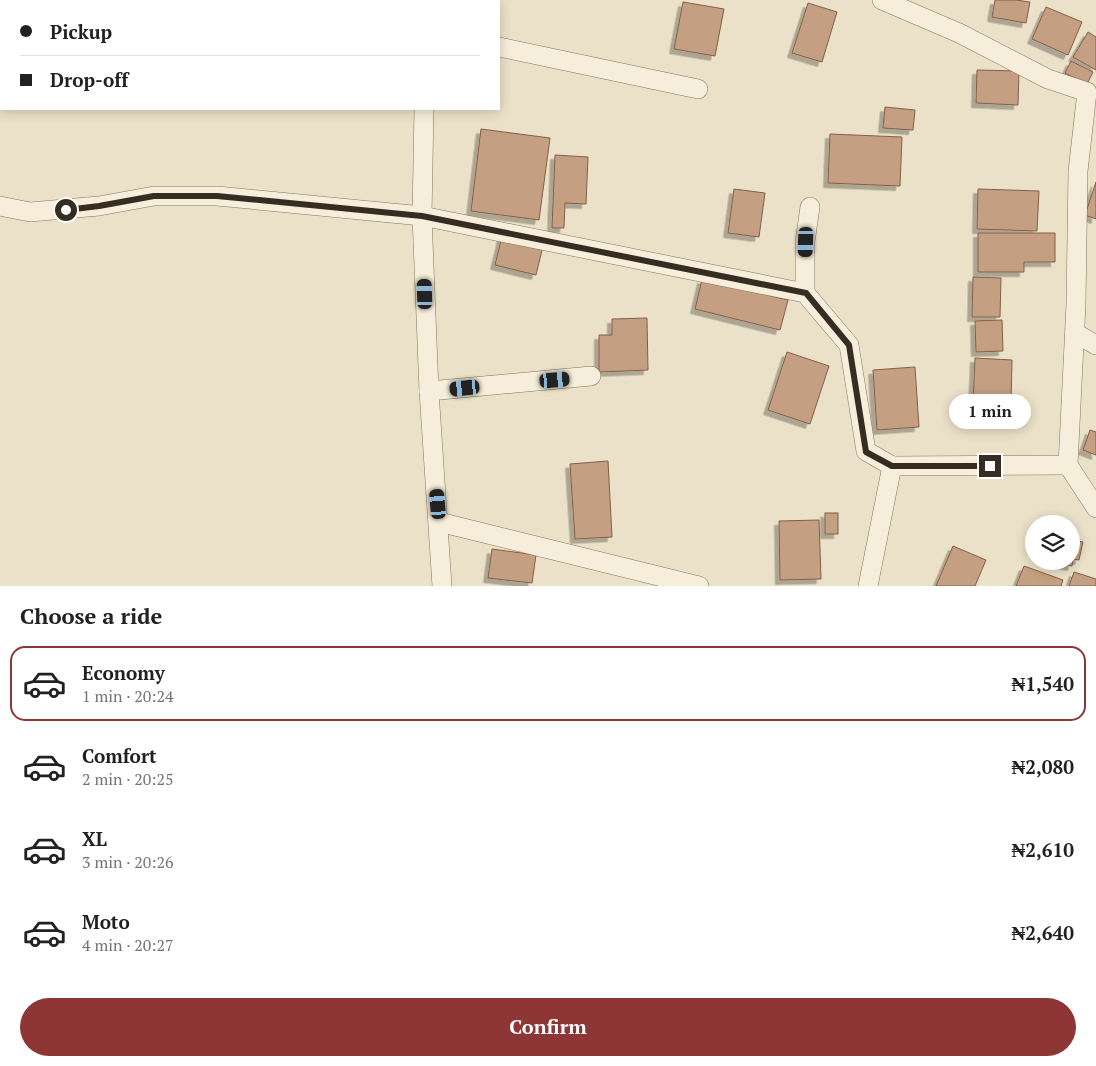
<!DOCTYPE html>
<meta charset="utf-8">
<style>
:root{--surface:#fff;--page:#f6f6f6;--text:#202124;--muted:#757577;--line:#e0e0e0;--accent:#8e3535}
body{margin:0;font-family:"PT Serif",serif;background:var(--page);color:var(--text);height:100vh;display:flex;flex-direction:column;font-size:19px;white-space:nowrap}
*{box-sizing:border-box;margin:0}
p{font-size:16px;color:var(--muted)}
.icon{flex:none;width:28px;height:28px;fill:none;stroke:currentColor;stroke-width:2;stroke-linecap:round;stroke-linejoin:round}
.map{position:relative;height:586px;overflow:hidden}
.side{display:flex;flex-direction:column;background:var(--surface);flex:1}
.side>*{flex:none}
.guide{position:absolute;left:0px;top:0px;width:500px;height:110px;box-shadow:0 2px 12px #0003;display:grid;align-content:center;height:110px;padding:0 20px;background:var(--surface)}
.fabs{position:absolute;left:1025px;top:515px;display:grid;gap:10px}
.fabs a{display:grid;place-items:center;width:55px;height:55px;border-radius:50%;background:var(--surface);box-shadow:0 2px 12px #0003;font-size:25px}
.end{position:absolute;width:22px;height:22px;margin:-11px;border:6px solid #372c21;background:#fff;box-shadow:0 0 0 2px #fff}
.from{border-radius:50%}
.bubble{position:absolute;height:35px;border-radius:18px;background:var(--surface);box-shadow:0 2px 12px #0003;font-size:16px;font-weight:700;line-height:35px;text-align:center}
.car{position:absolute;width:15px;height:30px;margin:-15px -8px;border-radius:6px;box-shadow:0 0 4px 1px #0007;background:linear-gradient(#222 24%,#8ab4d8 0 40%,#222 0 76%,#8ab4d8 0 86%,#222 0)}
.guide b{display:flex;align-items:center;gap:18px;height:48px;font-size:19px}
.guide b+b{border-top:1px solid var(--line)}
.guide i{width:12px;height:12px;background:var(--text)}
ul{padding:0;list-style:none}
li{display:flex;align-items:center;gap:15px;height:75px;margin:0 10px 8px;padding:0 10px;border:2px solid transparent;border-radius:15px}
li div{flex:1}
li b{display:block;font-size:19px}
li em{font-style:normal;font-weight:700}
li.current{border-color:var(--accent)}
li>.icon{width:45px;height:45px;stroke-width:1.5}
h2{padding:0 20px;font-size:22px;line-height:60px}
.action{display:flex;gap:10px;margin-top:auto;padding:10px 20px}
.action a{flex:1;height:58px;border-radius:30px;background:var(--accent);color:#fff;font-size:20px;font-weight:700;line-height:58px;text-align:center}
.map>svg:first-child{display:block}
.building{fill:#c59f82;stroke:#825f47;filter:url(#shadow)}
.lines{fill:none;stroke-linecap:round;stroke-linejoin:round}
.street-casing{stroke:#85745f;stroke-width:20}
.street{stroke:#f6eedb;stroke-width:19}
.route{stroke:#372c21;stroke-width:6}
</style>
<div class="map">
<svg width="1096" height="586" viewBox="0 0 1096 586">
<defs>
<filter id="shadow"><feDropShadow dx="-4.5" dy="4.5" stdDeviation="0" flood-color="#0004"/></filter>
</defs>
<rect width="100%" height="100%" fill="#eae1c8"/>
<g class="building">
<polygon points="995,0 1016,0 1030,2 1026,23 992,17"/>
<polygon points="683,2 724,9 715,56 674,49"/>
<polygon points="808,3 837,12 822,62 792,53"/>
<polygon points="1046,7 1082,22 1068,55 1032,39"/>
<polygon points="1088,32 1096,37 1096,70 1073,57"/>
<polygon points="1071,61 1093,72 1087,84 1065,73"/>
<polygon points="977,70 1019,71 1018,105 976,103"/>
<polygon points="885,107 915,110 913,130 883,128"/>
<polygon points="481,129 550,138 539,220 471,211"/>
<polygon points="830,134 902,137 900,186 828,183"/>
<polygon points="555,155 588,157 586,204 565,203 564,228 552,228"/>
<polygon points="1096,182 1096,219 1085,215"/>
<polygon points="734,189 765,193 759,237 728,233"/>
<polygon points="978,189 1039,191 1037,231 977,229"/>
<polygon points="978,233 1055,233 1055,262 1024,262 1024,272 978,272"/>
<polygon points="502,236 543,246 536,275 495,265"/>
<polygon points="973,277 1001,278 1000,317 972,317"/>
<polygon points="702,279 788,300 780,330 695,309"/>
<polygon points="647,318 648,370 599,372 599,335 612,335 612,319"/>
<polygon points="1002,320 1003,351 976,352 975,321"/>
<polygon points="787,352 829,366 810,424 768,410"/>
<polygon points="975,358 1012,360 1011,404 973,403"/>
<polygon points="915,367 919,427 877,430 873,370"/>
<polygon points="1090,430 1096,432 1096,455 1083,450"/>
<polygon points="608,461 612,537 575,539 570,464"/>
<rect x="825" y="513" width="13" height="21"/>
<polygon points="819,520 821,579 780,580 779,521"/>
<polygon points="1071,530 1075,530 1073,540 1083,542 1079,560 1073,559 1072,566 1045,561 1071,561"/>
<polygon points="953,546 986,560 975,586 936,586"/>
<polygon points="492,549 536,555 532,583 488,578"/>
<polygon points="1024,566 1063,580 1061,586 1016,586"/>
<polygon points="1074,572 1096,579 1096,586 1069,586"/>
</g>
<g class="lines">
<defs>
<g id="street">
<polyline points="882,0 959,33 1048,79 1087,92 1078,171 1076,304 1068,465 1096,508"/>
<polyline points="428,1 428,0"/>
<polyline points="499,47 698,89"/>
<polyline points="424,109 422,216 429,391 442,586"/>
<polyline points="0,206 30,212 99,206 154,196 217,196 422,216 805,293 805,242 810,207"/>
<polyline points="805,293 849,345 866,451 892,466"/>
<polyline points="1075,333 1096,345"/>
<polyline points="429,391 591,376"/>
<polyline points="439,522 699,586"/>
<polyline points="868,586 892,466 1068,465"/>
</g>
</defs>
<use href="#street" class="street-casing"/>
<use href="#street" class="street"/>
</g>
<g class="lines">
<polyline class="route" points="66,210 99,206 154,196 217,196 422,216 806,293 849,345 866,452 892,466 990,466"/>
</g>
</svg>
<div class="fabs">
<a><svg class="icon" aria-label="layers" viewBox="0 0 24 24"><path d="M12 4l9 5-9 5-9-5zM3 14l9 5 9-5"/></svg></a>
</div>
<i class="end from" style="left:66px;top:210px"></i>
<i class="end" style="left:990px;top:466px"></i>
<div class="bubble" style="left:949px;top:394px;width:82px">1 min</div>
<i class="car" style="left:806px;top:242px;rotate:182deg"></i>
<i class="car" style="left:425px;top:294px;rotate:358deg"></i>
<i class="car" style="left:555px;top:380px;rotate:85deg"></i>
<i class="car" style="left:465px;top:388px;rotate:264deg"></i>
<i class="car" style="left:438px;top:504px;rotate:355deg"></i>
<div class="guide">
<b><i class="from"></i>Pickup</b>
<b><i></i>Drop-off</b>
</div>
</div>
<section class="side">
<h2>Choose a ride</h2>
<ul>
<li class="current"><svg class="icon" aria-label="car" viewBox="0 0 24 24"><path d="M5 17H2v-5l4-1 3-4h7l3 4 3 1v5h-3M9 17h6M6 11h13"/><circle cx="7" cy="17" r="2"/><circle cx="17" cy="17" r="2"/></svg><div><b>Economy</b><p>1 min · 20:24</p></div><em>₦1,540</em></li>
<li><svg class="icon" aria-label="car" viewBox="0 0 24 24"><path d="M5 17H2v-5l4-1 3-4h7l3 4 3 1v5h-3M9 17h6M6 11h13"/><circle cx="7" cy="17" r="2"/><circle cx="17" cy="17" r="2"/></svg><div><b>Comfort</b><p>2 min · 20:25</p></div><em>₦2,080</em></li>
<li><svg class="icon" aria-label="car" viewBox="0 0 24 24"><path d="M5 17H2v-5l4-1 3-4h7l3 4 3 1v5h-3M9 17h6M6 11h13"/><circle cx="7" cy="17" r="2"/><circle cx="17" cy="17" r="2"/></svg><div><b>XL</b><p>3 min · 20:26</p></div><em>₦2,610</em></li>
<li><svg class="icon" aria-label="car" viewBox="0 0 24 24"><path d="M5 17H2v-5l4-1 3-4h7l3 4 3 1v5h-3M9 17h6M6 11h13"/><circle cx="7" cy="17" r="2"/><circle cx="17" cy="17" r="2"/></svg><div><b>Moto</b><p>4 min · 20:27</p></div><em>₦2,640</em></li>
</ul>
<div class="action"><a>Confirm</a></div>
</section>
